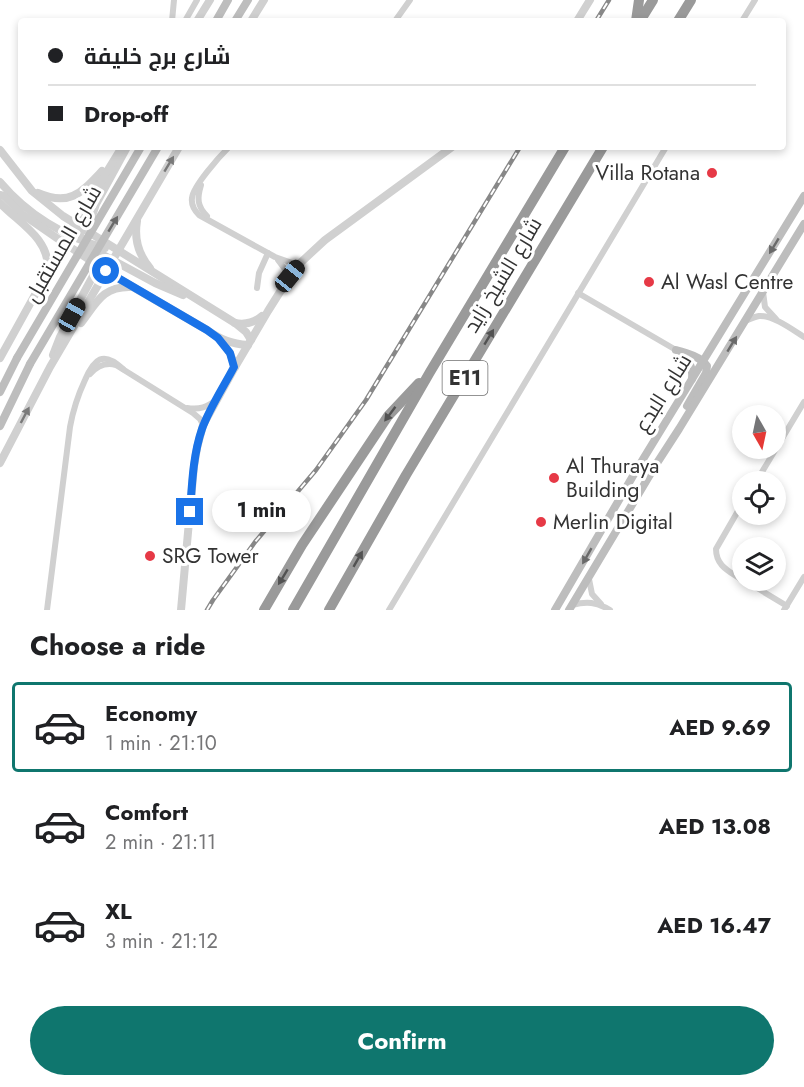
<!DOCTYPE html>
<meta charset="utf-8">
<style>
:root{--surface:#fff;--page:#f6f6f6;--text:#202124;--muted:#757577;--line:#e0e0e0;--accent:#0f766e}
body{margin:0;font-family:Jost,Cairo,sans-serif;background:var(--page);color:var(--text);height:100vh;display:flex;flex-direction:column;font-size:22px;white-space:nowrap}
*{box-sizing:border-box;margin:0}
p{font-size:20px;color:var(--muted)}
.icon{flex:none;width:33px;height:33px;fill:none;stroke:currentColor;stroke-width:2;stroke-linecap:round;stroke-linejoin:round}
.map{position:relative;height:610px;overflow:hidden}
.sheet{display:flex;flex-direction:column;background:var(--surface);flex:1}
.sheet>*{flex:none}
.top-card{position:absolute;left:18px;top:18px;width:768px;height:132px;border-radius:6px;box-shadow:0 3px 9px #0003;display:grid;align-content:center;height:132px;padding:0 30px;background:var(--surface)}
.needle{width:39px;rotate:171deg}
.controls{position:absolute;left:732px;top:405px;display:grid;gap:12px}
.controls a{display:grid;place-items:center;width:54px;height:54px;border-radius:50%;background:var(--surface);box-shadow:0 3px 9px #0003;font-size:30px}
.end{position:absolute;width:27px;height:27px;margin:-14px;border:8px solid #1a73e8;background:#fff;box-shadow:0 0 0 3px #fff}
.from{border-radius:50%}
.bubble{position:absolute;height:42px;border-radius:21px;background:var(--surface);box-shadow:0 3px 9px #0003;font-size:20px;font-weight:700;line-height:42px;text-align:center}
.car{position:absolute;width:18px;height:36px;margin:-18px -9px;border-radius:8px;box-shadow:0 0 4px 2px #0007;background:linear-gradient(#222 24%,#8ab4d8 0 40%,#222 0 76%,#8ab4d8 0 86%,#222 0)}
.top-card b{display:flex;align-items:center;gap:21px;height:57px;font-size:22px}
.top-card b+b{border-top:2px solid var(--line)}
.top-card i{width:15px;height:15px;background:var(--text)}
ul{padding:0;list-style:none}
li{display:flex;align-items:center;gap:18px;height:90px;margin:0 12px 9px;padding:0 18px;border:3px solid transparent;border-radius:6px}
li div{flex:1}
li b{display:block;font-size:22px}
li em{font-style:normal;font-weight:700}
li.on{border-color:var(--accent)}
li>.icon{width:54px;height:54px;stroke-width:1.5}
h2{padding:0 30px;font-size:27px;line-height:72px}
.action{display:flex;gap:12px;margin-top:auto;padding:12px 30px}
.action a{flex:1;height:69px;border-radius:36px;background:var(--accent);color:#fff;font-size:24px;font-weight:700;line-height:69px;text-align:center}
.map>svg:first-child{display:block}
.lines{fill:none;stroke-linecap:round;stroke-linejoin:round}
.minor{stroke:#d0d0d0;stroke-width:6}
.tertiary{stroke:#d0d0d0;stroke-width:8}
.secondary{stroke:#bdbdbd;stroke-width:8}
.motorway{stroke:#9a9a9a;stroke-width:10}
.rail-casing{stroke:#888;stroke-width:4.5}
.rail{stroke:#fff;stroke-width:2;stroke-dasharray:7;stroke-linecap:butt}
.secondary-bridge{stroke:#bdbdbd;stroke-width:8}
.oneway{fill:#7a7a7a}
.oneway2{fill:#6a6a6a}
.oneway3{fill:#525252}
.route{stroke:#1a73e8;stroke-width:8}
.poi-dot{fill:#e63946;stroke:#fff;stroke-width:2}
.labels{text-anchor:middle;stroke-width:6;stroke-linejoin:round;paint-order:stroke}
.shield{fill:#fff;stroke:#707070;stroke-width:1.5}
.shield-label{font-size:20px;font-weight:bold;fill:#333}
.poi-label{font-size:21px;fill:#333;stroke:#fff;text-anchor:start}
.street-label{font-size:21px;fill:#333;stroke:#fff}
</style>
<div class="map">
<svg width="804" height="610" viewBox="0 0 804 610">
<rect width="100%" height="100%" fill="#fff"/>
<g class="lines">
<g class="minor">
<polyline points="172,21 174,0"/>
<polyline points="185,21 197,0"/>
<polyline points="395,21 410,0"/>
<polyline points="742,21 755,0"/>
<path d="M229,147C220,156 193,186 192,198C191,205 194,210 199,215L275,257L298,265"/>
<path d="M201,185C197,198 197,206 207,216"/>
<polyline points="278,260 290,276"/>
<polyline points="257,288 259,273 268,253"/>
<polyline points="763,292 765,307 776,319"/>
<polyline points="578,293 676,350"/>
<path d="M745,321C750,319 754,317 759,316C773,315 793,330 804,337"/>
<path d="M90,374C97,366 105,362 116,365L193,413L200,419L203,425"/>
<path d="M187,408C200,410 207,407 216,400"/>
<polyline points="756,482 804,402"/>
<path d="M742,504L716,549C716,566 729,571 742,580"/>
<polyline points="589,579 592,594 601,604"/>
<polyline points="744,580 787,606"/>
<path d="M572,605C587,601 596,602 610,610"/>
<path d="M47,610L70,427C73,410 78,395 85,380C94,359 103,350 123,369"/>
<polyline points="389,610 666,147"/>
<polyline points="784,610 804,577"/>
</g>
<g class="tertiary">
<polyline points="197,21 210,0"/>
<polyline points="251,21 264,0"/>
<polyline points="577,21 590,0"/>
<polyline points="0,150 32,191 63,216 235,323 246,332 251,340"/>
<path d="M0,182C27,214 64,237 105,248"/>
<path d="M38,193C70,207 82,192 102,171"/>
<path d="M0,195L4,196L22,214L64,243L114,276L207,330C220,339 231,344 248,345"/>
<path d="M0,203C19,223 49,238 48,269"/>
<path d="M137,221C134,239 138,254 150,268"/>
<polyline points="91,234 91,219 96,204 127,147"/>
<polyline points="92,249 155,283 183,295"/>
<path d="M81,323C96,304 102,286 131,287"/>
<path d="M235,323C246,325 254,323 262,316"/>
<polyline points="220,339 230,353 235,367"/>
<path d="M53,355L60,337L93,276C94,259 83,240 75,225"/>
<polyline points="0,358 68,235 122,147"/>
<polyline points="0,463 50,367 179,147"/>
<polyline points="181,610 194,466 197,448 203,425 235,367 268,311 290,276 298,265 325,240 452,147"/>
</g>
<g class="secondary">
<polyline points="216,21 228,0"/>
<polyline points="235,21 248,0"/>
<path d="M676,350C687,353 701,357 707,366L706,373L687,406"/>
<path d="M681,354C690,361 693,368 692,379"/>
<polyline points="0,392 17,358"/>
<polyline points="0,426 30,364"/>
<polyline points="555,610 637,469 804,196"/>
<polyline points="569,610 657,463 679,429 804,224"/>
</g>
<g class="motorway">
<polyline points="636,21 639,0"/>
<polyline points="640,21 653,0"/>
<polyline points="678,21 691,0"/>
<polyline points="264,610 302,545 388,416 419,383"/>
<polyline points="293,610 430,372 565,147"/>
<polyline points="329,610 406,475 603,147"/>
</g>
<defs>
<g id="rail">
<polyline points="596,21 609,0"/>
<polyline points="207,610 213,600 255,542 316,470 366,400 520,147"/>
</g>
</defs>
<use href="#rail" class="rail-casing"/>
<use href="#rail" class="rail"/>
<g class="secondary-bridge">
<polyline points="17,358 141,147"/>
<polyline points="30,364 158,147"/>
</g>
</g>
<defs><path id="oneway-solid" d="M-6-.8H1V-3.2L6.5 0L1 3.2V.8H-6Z" transform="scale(1.5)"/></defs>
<g class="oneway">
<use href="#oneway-solid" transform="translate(169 164) rotate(-59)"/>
<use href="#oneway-solid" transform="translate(25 415) rotate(-62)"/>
</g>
<g class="oneway2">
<use href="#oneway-solid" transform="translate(113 224) rotate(-59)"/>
<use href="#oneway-solid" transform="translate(774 246) rotate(121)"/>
<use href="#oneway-solid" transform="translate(732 344) rotate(-59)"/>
<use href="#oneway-solid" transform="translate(587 556) rotate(120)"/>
</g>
<g class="oneway3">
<use href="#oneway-solid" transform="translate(489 337) rotate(-59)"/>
<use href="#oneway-solid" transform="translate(390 414) rotate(127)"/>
<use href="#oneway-solid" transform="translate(358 559) rotate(-60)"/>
<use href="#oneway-solid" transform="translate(283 577) rotate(121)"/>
</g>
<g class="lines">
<path class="route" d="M106,271L207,330L218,338L230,353L234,367C224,386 209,409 202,429C193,455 192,484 190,512"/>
</g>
<g class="poi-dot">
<circle cx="712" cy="173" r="6"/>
<circle cx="649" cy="282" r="6"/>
<circle cx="554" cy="478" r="6"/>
<circle cx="541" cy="522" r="6"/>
<circle cx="150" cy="556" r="6"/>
</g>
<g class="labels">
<rect class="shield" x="442.5" y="361" width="45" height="34" rx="4.5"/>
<g class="shield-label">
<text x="465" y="385">E11</text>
</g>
<g class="poi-label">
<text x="700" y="180" text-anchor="end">Villa Rotana</text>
<text x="661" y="289">Al Wasl Centre</text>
<text x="566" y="473">Al Thuraya<tspan x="566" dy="24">Building</tspan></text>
<text x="553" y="529">Merlin Digital</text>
<text x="162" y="563">SRG Tower</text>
</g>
<g class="street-label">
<text transform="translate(63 244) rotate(-60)" y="7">شارع المستقبل</text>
<text transform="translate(503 275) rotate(-59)" y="7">شارع الشيخ زايد</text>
<text transform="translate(663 393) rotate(-58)" y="7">شارع البدع</text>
</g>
</g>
</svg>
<div class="controls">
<a><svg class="needle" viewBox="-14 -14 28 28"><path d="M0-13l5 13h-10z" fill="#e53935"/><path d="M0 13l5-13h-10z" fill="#757577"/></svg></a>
<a><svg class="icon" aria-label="locate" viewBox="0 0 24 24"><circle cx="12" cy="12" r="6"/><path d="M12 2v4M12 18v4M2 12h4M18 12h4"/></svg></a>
<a><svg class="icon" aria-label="layers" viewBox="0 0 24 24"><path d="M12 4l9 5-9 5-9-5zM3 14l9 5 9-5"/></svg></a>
</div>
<i class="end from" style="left:106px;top:271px"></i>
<i class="end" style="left:190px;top:512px"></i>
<div class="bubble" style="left:212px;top:490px;width:99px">1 min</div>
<i class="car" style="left:290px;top:276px;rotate:39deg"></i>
<i class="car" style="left:72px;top:315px;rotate:29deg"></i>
<div class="top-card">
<b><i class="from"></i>شارع برج خليفة</b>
<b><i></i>Drop-off</b>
</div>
</div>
<section class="sheet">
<h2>Choose a ride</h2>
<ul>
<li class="on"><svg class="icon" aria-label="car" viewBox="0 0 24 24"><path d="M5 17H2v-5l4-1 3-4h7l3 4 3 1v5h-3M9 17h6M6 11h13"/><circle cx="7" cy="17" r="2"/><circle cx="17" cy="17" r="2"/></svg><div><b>Economy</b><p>1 min · 21:10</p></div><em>AED 9.69</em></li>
<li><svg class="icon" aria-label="car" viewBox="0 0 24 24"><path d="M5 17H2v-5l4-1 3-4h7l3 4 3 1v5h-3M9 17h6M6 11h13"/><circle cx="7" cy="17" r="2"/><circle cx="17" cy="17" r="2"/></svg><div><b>Comfort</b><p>2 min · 21:11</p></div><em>AED 13.08</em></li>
<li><svg class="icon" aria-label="car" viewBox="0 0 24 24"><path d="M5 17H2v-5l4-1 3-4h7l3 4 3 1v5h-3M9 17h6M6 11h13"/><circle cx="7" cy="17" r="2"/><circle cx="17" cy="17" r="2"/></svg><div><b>XL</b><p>3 min · 21:12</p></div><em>AED 16.47</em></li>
</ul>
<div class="action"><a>Confirm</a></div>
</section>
